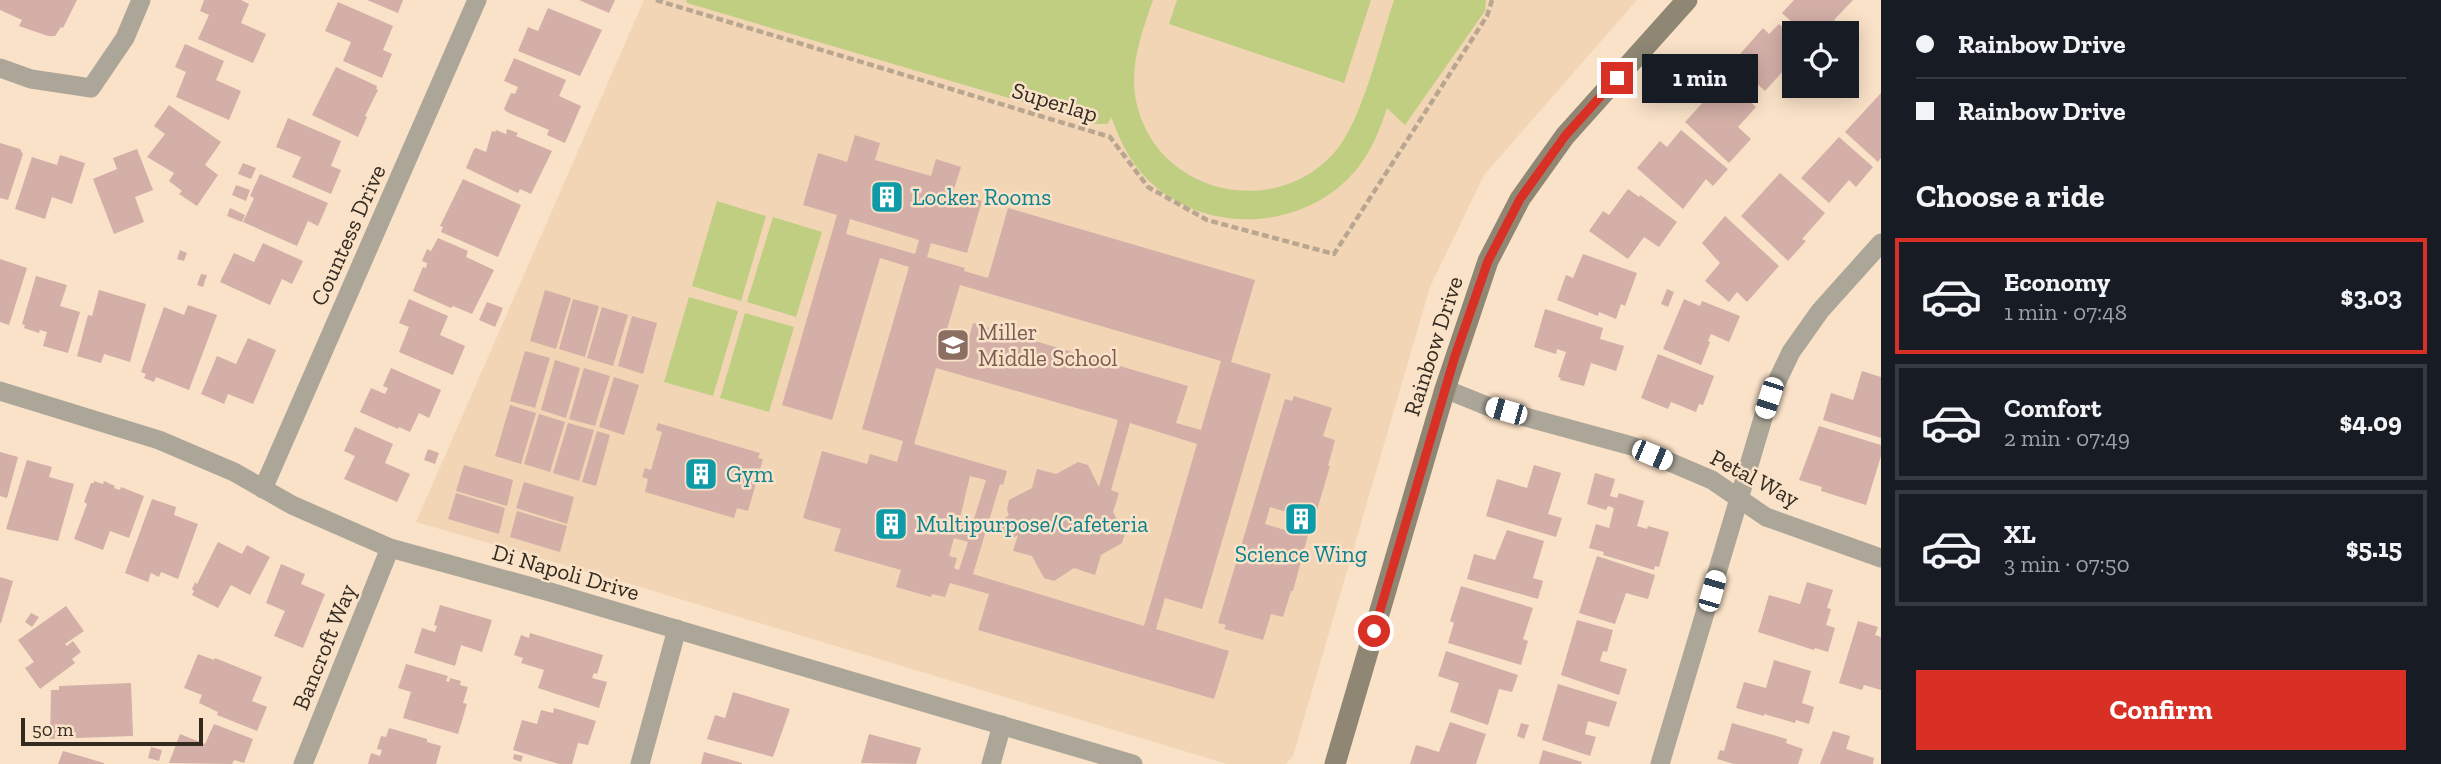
<!DOCTYPE html>
<meta charset="utf-8">
<style>
:root{--surface:#171b24;--page:#242831;--text:#f1f3f6;--muted:#9ea1a6;--line:#363941;--accent:#d93025}
body{margin:0;font-family:"Zilla Slab",serif;background:var(--page);color:var(--text);height:100vh;display:flex;flex-direction:column;font-size:26px;white-space:nowrap}
*{box-sizing:border-box;margin:0}
p{font-size:23px;color:var(--muted)}
.icon{flex:none;width:38px;height:38px;fill:none;stroke:currentColor;stroke-width:2;stroke-linecap:round;stroke-linejoin:round}
.map{position:relative;flex:1;overflow:hidden}
.panel{display:flex;flex-direction:column;background:var(--surface);width:560px}
.panel>*{flex:none}
.top-card{display:grid;align-content:center;height:154px;padding:0 35px;background:var(--surface)}
.tools{position:absolute;left:1782px;top:21px;display:grid;gap:14px}
.tools a{display:grid;place-items:center;width:77px;height:77px;border-radius:0px;background:var(--surface);box-shadow:0 4px 18px #0003;font-size:35px}
.scale{position:absolute;left:21px;bottom:18px;width:182px;box-sizing:border-box;padding-left:7px;border:4px solid #332a20;border-top:0;font-size:19px;line-height:24px;white-space:nowrap;color:#332a20;-webkit-text-stroke:5px #fae2c8;paint-order:stroke}
.end{position:absolute;width:32px;height:32px;margin:-16px;border:9px solid #d93025;background:#fff;box-shadow:0 0 0 4px #fff}
.from{border-radius:50%}
.bubble{position:absolute;height:49px;border-radius:0px;background:var(--surface);box-shadow:0 4px 18px #0003;font-size:23px;font-weight:700;line-height:49px;text-align:center}
.car{position:absolute;width:21px;height:42px;margin:-21px -10px;border-radius:9px;box-shadow:0 0 5px 2px #0007;background:linear-gradient(#fff 24%,#345 0 40%,#fff 0 76%,#345 0 86%,#fff 0)}
.top-card b{display:flex;align-items:center;gap:24px;height:66px;font-size:26px}
.top-card b+b{border-top:2px solid var(--line)}
.top-card i{width:18px;height:18px;background:var(--text)}
ul{padding:0;list-style:none}
li{display:flex;align-items:center;gap:21px;height:116px;margin:0 14px 10px;padding:0 21px;border:4px solid var(--line);border-radius:0px}
li div{flex:1}
li b{display:block;font-size:26px}
li em{font-style:normal;font-weight:700}
li.selected{border-color:var(--accent)}
li>.icon{width:63px;height:63px;stroke-width:1.5}
h2{padding:0 35px;font-size:32px;line-height:84px}
.button{display:flex;gap:14px;margin-top:auto;padding:14px 35px}
.button a{flex:1;height:80px;border-radius:0px;background:var(--accent);color:#fff;font-size:28px;font-weight:700;line-height:80px;text-align:center}
main{display:flex;flex:1;min-height:0}
.map>svg:first-child{display:block}
.built{fill:#f2d5b5}
.green{fill:#c0ce82}
.building{fill:#d3afa7;fill-rule:evenodd}
.lines{fill:none;stroke-linecap:round;stroke-linejoin:round}
.path{stroke:#b9a691;stroke-width:4.5;stroke-dasharray:7 3.5;stroke-linecap:butt}
.street{stroke:#aca699;stroke-width:19}
.secondary{stroke:#8f8774;stroke-width:21}
.route{stroke:#d93025;stroke-width:9}
.labels{text-anchor:middle;stroke-width:5;stroke-linejoin:round;paint-order:stroke}
.street-label{font-size:23px;fill:#332a20;stroke:#fae2c8}
.culture-label{font-size:23px;fill:#0d838f;stroke:#fae2c8;text-anchor:start}
.education-label{font-size:23px;fill:#785e54;stroke:#fae2c8;text-anchor:start}
</style>
<main>
<div class="map">
<svg width="1881" height="764" viewBox="0 0 1881 764">
<rect width="100%" height="100%" fill="#fae2c8"/>
<polygon class="built" points="644,0 1637,0 1484,175 1430,287 1293,756 1286,764 1227,764 640,587 416,522"/>
<g class="green">
<path d="M686,0H1153C1141,35 1127,71 1138,109C1162,195 1275,219 1334,153C1362,122 1380,42 1394,0H1486L1485,11L1405,125L1387,108C1380,130 1371,152 1356,170C1300,237 1188,236 1135,165C1124,150 1118,134 1111,117L1108,124H1097L687,3Z"/>
<polygon points="1177,0 1371,0 1344,83 1169,24"/>
<polygon points="717,201 766,216 741,301 692,286"/>
<polygon points="773,217 822,232 796,317 747,302"/>
<polygon points="689,297 738,311 713,396 664,382"/>
<polygon points="745,313 794,327 769,412 720,398"/>
</g>
<g class="building">
<polygon points="0,0 77,0 63,28 61,27 55,36 48,36 19,26 22,20 0,10"/>
<polygon points="204,0 241,0 249,4 241,23 266,34 253,63 198,39 209,15 200,11"/>
<polygon points="367,0 403,0 398,13"/>
<polygon points="579,0 615,0 609,13"/>
<polygon points="1794,0 1853,0 1834,20 1848,33 1804,33 1782,13"/>
<polygon points="338,2 393,26 383,50 392,54 382,78 343,61 351,42 325,31"/>
<polygon points="548,8 602,30 580,76 518,51 528,27 538,31"/>
<polygon points="1779,24 1794,37 1794,59 1765,91 1733,62 1763,28 1769,34"/>
<polygon points="185,44 224,61 216,80 241,91 229,120 176,97 186,72 175,67"/>
<polygon points="514,58 566,80 559,96 581,106 565,143 547,135 549,130 507,112 504,109 511,93 515,94 518,87 504,81"/>
<polygon points="336,67 377,86 376,89 378,90 365,116 367,117 358,137 312,115"/>
<polygon points="1721,75 1756,107 1738,127 1751,139 1729,163 1685,122 1707,98 1703,94"/>
<polygon points="1881,93 1881,158 1878,162 1845,132"/>
<polygon points="169,105 221,142 205,165 218,175 197,206 179,194 182,191 169,181 174,173 147,157 165,134 154,126"/>
<polygon points="288,118 341,141 331,166 341,170 331,194 292,177 301,157 276,147"/>
<polygon points="507,129 518,133 516,136 552,151 531,194 520,189 518,193 466,168 474,149 476,148 486,152 492,131 495,132 496,130 506,134"/>
<polygon points="1681,130 1728,169 1713,186 1706,179 1683,209 1637,168 1660,141 1667,147"/>
<path d="M855,135L880,143L875,160L931,176L936,159L961,167L953,192L982,201L967,253L931,243L927,257L965,268L964,271L988,278L1008,208L1255,280L1231,362L1271,374L1202,609L1165,598L1156,629L1229,651L1214,699L978,630L989,594L950,583L945,597L932,594L931,597L896,587L901,570L834,551L841,529L803,518L822,451L867,464L870,454L897,462L903,441L862,429L909,267L880,258L832,420L782,405L837,215L803,205L818,153L847,162ZM850,219L919,240L915,254L846,234ZM960,285L1221,361L1201,430L1176,423L1188,386L973,323L963,360L940,353ZM936,368L1118,420L1099,487L1088,465L1078,462L1056,474L1037,469L1032,488L1009,500L1007,510L1009,515L999,523L1005,535L1013,538L1018,535L1013,551L1032,556L1044,578L1054,581L1074,568L1095,575L1101,555L1122,543L1125,534L1113,512L1119,493L1111,490L1130,423L1197,444L1144,626L973,574L1000,484L1003,485L1007,471L914,444ZM970,476L986,480L973,522L960,518ZM954,538L968,542L959,570L954,568L957,558L949,556Z"/>
<polygon points="1839,137 1873,167 1856,187 1849,180 1829,203 1801,178"/>
<polygon points="0,143 20,149 23,154 8,200 0,198"/>
<polygon points="137,149 153,190 135,197 144,222 114,234 93,179 117,169 113,158"/>
<polygon points="60,155 85,163 72,204 52,197 45,219 15,209 32,157 57,165"/>
<polygon points="243,163 256,168 251,179 238,174"/>
<polygon points="1780,173 1825,213 1802,239 1806,241 1788,261 1741,216"/>
<polygon points="260,174 328,203 318,226 308,221 297,246 243,222 254,198 250,196"/>
<polygon points="463,179 521,205 498,257 441,232 443,227 440,226"/>
<polygon points="236,185 250,190 246,201 232,195"/>
<polygon points="1628,189 1639,197 1640,195 1677,222 1659,247 1644,237 1628,259 1589,231 1603,211 1609,215"/>
<polygon points="230,208 245,215 242,222 227,216"/>
<polygon points="1725,216 1779,266 1747,302 1737,292 1729,302 1705,281 1720,263 1702,243"/>
<polygon points="438,238 468,251 466,257 494,270 472,314 453,306 451,308 413,291 423,267 426,268 427,263 422,261 427,249 431,251"/>
<polygon points="263,243 303,261 292,284 282,279 270,305 220,282 234,253 254,262"/>
<polygon points="180,250 187,253 184,261 177,259"/>
<polygon points="1583,254 1637,273 1625,306 1621,304 1616,319 1599,312 1598,316 1557,300 1566,275 1573,278"/>
<polygon points="0,259 27,268 9,325 0,322"/>
<polygon points="201,274 207,275 203,287 197,285"/>
<polygon points="36,276 67,285 60,306 80,312 68,353 43,346 47,332 40,330 39,333 24,328 25,325 22,324"/>
<polygon points="1667,289 1674,292 1668,307 1661,304"/>
<polygon points="99,290 146,304 130,362 104,354 101,363 77,356 88,315 92,316"/>
<polygon points="545,290 571,298 556,349 530,341"/>
<polygon points="409,299 448,316 440,335 465,346 453,375 399,352 409,327 399,323"/>
<polygon points="573,299 599,306 585,357 559,349"/>
<polygon points="1684,299 1700,306 1702,301 1740,316 1729,342 1711,334 1708,341 1710,342 1701,365 1663,349"/>
<polygon points="487,302 503,308 495,327 479,320"/>
<polygon points="188,305 217,315 189,390 156,377 154,382 144,378 146,374 141,372 164,307 184,315"/>
<polygon points="602,307 628,315 613,366 587,358"/>
<polygon points="1545,309 1603,328 1600,339 1624,346 1616,371 1591,363 1584,386 1560,380 1561,378 1558,377 1566,352 1557,349 1556,354 1534,347"/>
<polygon points="632,316 657,323 643,374 618,366"/>
<polygon points="248,338 276,350 253,404 228,394 224,404 201,394 217,356 236,364"/>
<polygon points="525,351 550,358 535,408 510,401"/>
<polygon points="1658,354 1714,376 1703,405 1699,404 1696,412 1671,402 1668,409 1641,398"/>
<polygon points="555,360 580,368 566,418 541,410"/>
<polygon points="391,368 441,390 429,418 419,413 410,432 399,427 398,429 360,412 371,388 385,394 388,388 383,386"/>
<polygon points="584,368 610,376 595,426 569,419"/>
<polygon points="1862,371 1881,377 1881,438 1823,420 1831,393 1853,400"/>
<polygon points="614,377 639,385 624,435 599,427"/>
<path d="M1294,396L1332,408L1323,436L1335,440L1328,466H1330L1317,510L1315,509L1293,591H1291L1283,617L1271,614L1263,640L1224,629L1226,625L1218,623L1285,399L1292,401ZM1270,507L1293,514L1288,531L1265,524Z"/>
<polygon points="510,405 536,413 521,464 495,456"/>
<polygon points="539,414 565,422 550,472 524,464"/>
<polygon points="568,423 594,430 579,481 553,473"/>
<polygon points="658,423 760,453 758,458 763,459 748,511 737,508 734,518 645,492 648,479 642,477 645,468 651,470 662,432 656,430"/>
<polygon points="1819,426 1881,445 1881,456 1866,505 1821,491 1822,487 1799,480"/>
<polygon points="355,427 393,444 385,463 410,474 397,502 344,479 355,456 344,451"/>
<polygon points="597,431 610,435 596,486 582,482"/>
<polygon points="428,449 439,453 435,464 424,460"/>
<polygon points="0,452 18,457 7,498 0,496"/>
<polygon points="27,460 52,467 49,477 74,484 58,541 6,529"/>
<polygon points="464,465 513,480 507,506 456,491"/>
<polygon points="1534,465 1561,473 1548,514 1562,518 1556,537 1486,516 1497,479 1527,488"/>
<polygon points="1595,473 1615,479 1610,496 1617,498 1619,493 1644,501 1637,526 1647,529 1648,526 1669,532 1659,567 1655,566 1654,570 1603,555 1604,552 1589,548 1596,524 1609,528 1614,508 1608,506 1606,510 1587,504"/>
<polygon points="94,481 103,484 104,481 115,486 114,488 120,490 121,487 144,496 129,538 110,531 103,550 74,539 87,504 84,502 91,483 94,483"/>
<polygon points="524,482 574,497 567,524 516,508"/>
<polygon points="456,493 505,508 499,534 448,519"/>
<polygon points="152,499 176,507 174,515 198,524 178,579 161,572 159,577 151,573 148,582 125,573"/>
<polygon points="517,511 567,526 560,552 510,537"/>
<polygon points="1507,530 1544,541 1533,578 1543,581 1538,599 1467,579 1474,554 1495,560"/>
<polygon points="218,542 242,554 247,545 270,557 250,595 231,585 218,608 192,595 194,591 192,589 195,582 197,584"/>
<polygon points="1597,556 1655,575 1648,599 1626,593 1615,624 1579,613"/>
<polygon points="281,564 305,574 301,584 325,594 303,648 274,636 285,611 266,603"/>
<polygon points="0,577 13,581 1,623 0,623"/>
<polygon points="1807,582 1833,590 1827,608 1831,609 1826,625 1835,628 1828,652 1815,648 1814,650 1758,632 1769,595 1800,604"/>
<polygon points="1461,586 1533,608 1523,639 1528,641 1521,665 1448,643 1454,623 1450,621"/>
<polygon points="440,605 492,620 482,652 461,645 455,666 414,653 422,628 435,632 437,626 434,625"/>
<polygon points="66,606 84,631 65,644 67,646 73,641 81,652 72,659 75,663 40,689 25,668 34,662 18,640"/>
<polygon points="31,613 39,617 32,627 25,622"/>
<polygon points="1577,620 1613,630 1607,652 1603,651 1600,661 1627,669 1619,695 1561,675"/>
<polygon points="1858,621 1878,627 1875,635 1881,637 1881,690 1864,685 1862,690 1839,683"/>
<polygon points="530,633 603,655 597,674 594,673 592,678 607,682 599,708 538,688 544,670 521,663 523,658 514,655 521,635 529,638"/>
<polygon points="1446,651 1518,675 1512,692 1499,689 1488,725 1450,712 1459,683 1438,676"/>
<polygon points="198,654 214,660 215,658 262,677 252,701 267,707 257,731 217,715 218,712 199,703 202,695 184,688"/>
<polygon points="1774,660 1811,671 1802,703 1814,707 1809,724 1796,720 1795,723 1764,714 1764,716 1736,708 1744,682 1766,688"/>
<polygon points="406,664 448,676 446,681 449,682 450,678 461,681 460,685 468,687 463,703 467,704 458,734 403,718 411,692 398,688"/>
<polygon points="131,683 133,736 50,739 51,690 59,690 59,686"/>
<polygon points="1558,684 1617,702 1609,727 1588,721 1585,734 1596,737 1590,756 1542,740"/>
<polygon points="733,692 790,709 773,757 707,739 715,715 725,718"/>
<polygon points="554,708 596,721 588,745 578,743 572,764 559,764 513,750 522,720 537,724 541,710 553,713"/>
<polygon points="1450,722 1486,734 1476,764 1410,764 1416,745 1439,752"/>
<polygon points="1521,723 1529,725 1524,739 1517,736"/>
<polygon points="1732,723 1787,739 1786,743 1803,749 1798,764 1734,764 1717,759 1720,750 1724,751"/>
<polygon points="214,724 253,739 244,763 234,760 232,764 169,763 180,734 205,744"/>
<polygon points="389,728 427,739 427,742 441,746 436,764 368,764 371,753 380,756 382,750 377,749 381,736 386,737"/>
<polygon points="1833,731 1850,736 1846,749 1874,758 1873,764 1820,764"/>
<polygon points="869,734 921,748 916,764 861,763"/>
<polygon points="151,747 162,750 159,761 148,758"/>
<polygon points="1543,750 1582,762 1581,764 1539,764"/>
<polygon points="63,751 104,763 104,764 58,764"/>
<polygon points="704,752 742,763 742,764 701,764"/>
<polygon points="514,754 523,756 521,762 513,759"/>
</g>
<g class="lines">
<polyline class="path" points="656,0 1110,137 1148,187 1207,220 1334,254 1487,16 1492,0"/>
<g class="street">
<polyline points="0,68 31,79 91,88 125,38 141,0"/>
<polyline points="1445,389 1492,408 1632,446 1712,480 1766,517 1881,558"/>
<polyline points="0,391 159,440 234,472 292,505 390,548 550,592 1133,764"/>
<polyline points="263,489 477,0"/>
<polyline points="303,764 390,548"/>
<polyline points="640,764 677,629"/>
<polyline points="991,764 1002,725"/>
<polyline points="1660,764 1769,398 1791,352 1820,311 1881,243"/>
</g>
<polyline class="secondary" points="1335,764 1445,389 1488,261 1520,199 1565,136 1687,0"/>
</g>
<g class="lines">
<polyline class="route" points="1374,631 1455,356 1488,261 1520,199 1565,136 1617,78"/>
</g>
<defs>
<symbol id="building-square" viewBox="-11 -11 22 22"><rect x="-9" y="-9" width="18" height="18" rx="4" fill="#0f9aa8" stroke="#fae2c8"/><path d="M-4-6H4V6H1V3H-1V6H-4ZM-2.5-4.3h1.7v1.8h-1.7ZM.8-4.3h1.7v1.8H.8ZM-2.5-1h1.7V.8h-1.7ZM.8-1h1.7V.8H.8Z" fill="#fff"/></symbol>
<symbol id="school-square" viewBox="-11 -11 22 22"><rect x="-9" y="-9" width="18" height="18" rx="4" fill="#8d6e63" stroke="#fae2c8"/><path d="M0-5L7-2L0 1L-7-2ZM-4 1L0 2.5L4 1V4Q0 6-4 4Z" fill="#fff"/></symbol>
</defs>
<g fill-rule="evenodd">
<use href="#building-square" x="868" y="178" width="38" height="38"/>
<use href="#school-square" x="934" y="326" width="38" height="38"/>
<use href="#building-square" x="682" y="455" width="38" height="38"/>
<use href="#building-square" x="1282" y="500" width="38" height="38"/>
<use href="#building-square" x="872" y="505" width="38" height="38"/>
</g>
<g class="labels">
<g class="street-label">
<text transform="translate(1055 102) rotate(17)" y="8">Superlap</text>
<text transform="translate(348 235) rotate(-66)" y="8">Countess Drive</text>
<text transform="translate(1433 346) rotate(-72)" y="8">Rainbow Drive</text>
<text transform="translate(1755 478) rotate(28)" y="8">Petal Way</text>
<text transform="translate(566 572) rotate(16)" y="8">Di Napoli Drive</text>
<text transform="translate(324 647) rotate(-68)" y="8">Bancroft Way</text>
</g>
<g class="culture-label">
<text x="912" y="205">Locker Rooms</text>
<text x="726" y="482">Gym</text>
<text x="916" y="532">Multipurpose/Cafeteria</text>
<text x="1301" y="562" text-anchor="middle">Science Wing</text>
</g>
<g class="education-label">
<text x="978" y="340">Miller<tspan x="978" dy="26">Middle School</tspan></text>
</g>
</g>
</svg>
<div class="tools">
<a><svg class="icon" aria-label="locate" viewBox="0 0 24 24"><circle cx="12" cy="12" r="6"/><path d="M12 2v4M12 18v4M2 12h4M18 12h4"/></svg></a>
</div>
<div class="scale">50 m</div>
<i class="end from" style="left:1374px;top:631px"></i>
<i class="end" style="left:1617px;top:78px"></i>
<div class="bubble" style="left:1642px;top:54px;width:116px">1 min</div>
<i class="car" style="left:1769px;top:398px;rotate:198deg"></i>
<i class="car" style="left:1506px;top:411px;rotate:286deg"></i>
<i class="car" style="left:1652px;top:455px;rotate:113deg"></i>
<i class="car" style="left:1712px;top:591px;rotate:16deg"></i>
</div>
<section class="panel">
<div class="top-card">
<b><i class="from"></i>Rainbow Drive</b>
<b><i></i>Rainbow Drive</b>
</div>
<h2>Choose a ride</h2>
<ul>
<li class="selected"><svg class="icon" aria-label="car" viewBox="0 0 24 24"><path d="M5 17H2v-5l4-1 3-4h7l3 4 3 1v5h-3M9 17h6M6 11h13"/><circle cx="7" cy="17" r="2"/><circle cx="17" cy="17" r="2"/></svg><div><b>Economy</b><p>1 min · 07:48</p></div><em>$3.03</em></li>
<li><svg class="icon" aria-label="car" viewBox="0 0 24 24"><path d="M5 17H2v-5l4-1 3-4h7l3 4 3 1v5h-3M9 17h6M6 11h13"/><circle cx="7" cy="17" r="2"/><circle cx="17" cy="17" r="2"/></svg><div><b>Comfort</b><p>2 min · 07:49</p></div><em>$4.09</em></li>
<li><svg class="icon" aria-label="car" viewBox="0 0 24 24"><path d="M5 17H2v-5l4-1 3-4h7l3 4 3 1v5h-3M9 17h6M6 11h13"/><circle cx="7" cy="17" r="2"/><circle cx="17" cy="17" r="2"/></svg><div><b>XL</b><p>3 min · 07:50</p></div><em>$5.15</em></li>
</ul>
<div class="button"><a>Confirm</a></div>
</section>
</main>
